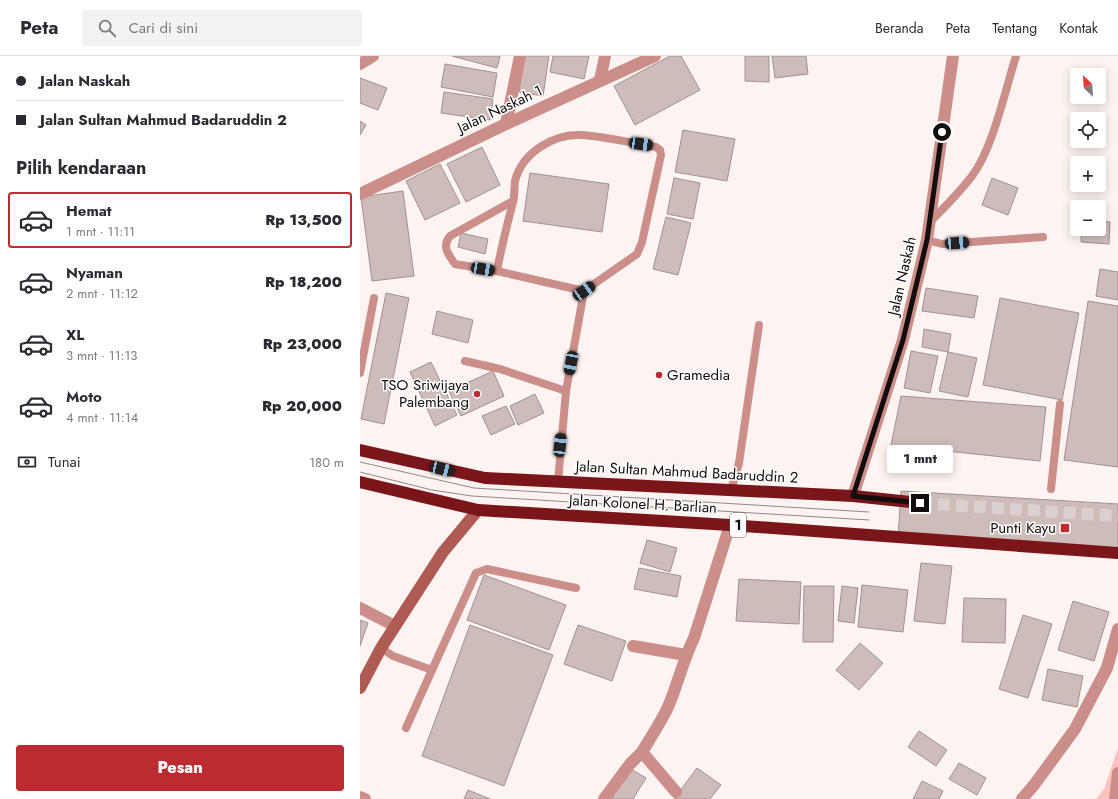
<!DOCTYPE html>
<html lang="id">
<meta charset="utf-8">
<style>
:root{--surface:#fff;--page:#f2f2f3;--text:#2b2b33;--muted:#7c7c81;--line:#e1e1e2;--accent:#bb2b2f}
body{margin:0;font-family:Jost,sans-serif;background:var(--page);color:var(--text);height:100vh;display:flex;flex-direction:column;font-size:15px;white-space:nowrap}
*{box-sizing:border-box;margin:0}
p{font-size:13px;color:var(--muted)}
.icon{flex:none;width:22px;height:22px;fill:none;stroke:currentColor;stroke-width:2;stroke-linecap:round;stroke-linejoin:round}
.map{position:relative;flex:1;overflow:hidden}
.sheet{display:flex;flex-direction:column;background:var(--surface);width:360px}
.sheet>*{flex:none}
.top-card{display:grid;align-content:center;height:88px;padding:0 16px;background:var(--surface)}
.needle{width:26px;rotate:335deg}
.controls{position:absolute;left:710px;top:12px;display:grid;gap:8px}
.controls a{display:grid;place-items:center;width:36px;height:36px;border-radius:4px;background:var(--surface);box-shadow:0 2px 10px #0003;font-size:20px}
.end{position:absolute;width:18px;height:18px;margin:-9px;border:5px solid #130d0d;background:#fff;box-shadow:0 0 0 2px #fff}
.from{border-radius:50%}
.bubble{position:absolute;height:28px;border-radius:4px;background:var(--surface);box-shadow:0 2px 10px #0003;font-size:13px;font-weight:800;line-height:28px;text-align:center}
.car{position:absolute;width:12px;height:24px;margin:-12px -6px;border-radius:5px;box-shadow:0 0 3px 1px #0007;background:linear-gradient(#222 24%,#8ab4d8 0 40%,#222 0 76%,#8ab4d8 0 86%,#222 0)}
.top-card b{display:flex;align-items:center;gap:14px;height:38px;font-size:15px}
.top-card b+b{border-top:1px solid var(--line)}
.top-card i{width:10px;height:10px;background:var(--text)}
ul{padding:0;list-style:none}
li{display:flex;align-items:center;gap:12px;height:56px;margin:0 8px 6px;padding:0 8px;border:2px solid transparent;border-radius:4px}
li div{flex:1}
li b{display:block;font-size:15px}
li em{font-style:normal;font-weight:800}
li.active{border-color:var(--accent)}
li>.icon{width:36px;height:36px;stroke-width:1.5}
h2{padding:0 16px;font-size:18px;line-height:48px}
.pay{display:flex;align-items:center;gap:10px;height:44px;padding:0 16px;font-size:15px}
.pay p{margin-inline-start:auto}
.primary-button{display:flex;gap:8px;margin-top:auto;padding:8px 16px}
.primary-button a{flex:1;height:46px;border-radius:4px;background:var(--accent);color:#fff;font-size:16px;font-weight:800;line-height:46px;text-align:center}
header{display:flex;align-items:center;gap:24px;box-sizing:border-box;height:56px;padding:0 20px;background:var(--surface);border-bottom:1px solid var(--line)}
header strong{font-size:19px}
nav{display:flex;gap:22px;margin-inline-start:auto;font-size:14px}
.search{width:280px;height:36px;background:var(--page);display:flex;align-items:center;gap:10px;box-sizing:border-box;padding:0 14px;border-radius:4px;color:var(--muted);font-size:15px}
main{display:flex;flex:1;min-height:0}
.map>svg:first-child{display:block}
.green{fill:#fcc2bd}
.building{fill:#cebcba;stroke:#a1918f}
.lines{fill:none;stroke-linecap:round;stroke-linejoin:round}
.highway-tunnel{stroke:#dad0cf;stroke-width:12;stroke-dasharray:12 6;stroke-linecap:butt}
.lane{stroke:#cb8e88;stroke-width:8}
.street{stroke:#cb8e88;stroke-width:12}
.secondary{stroke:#b05a54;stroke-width:12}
.highway{stroke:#7a161a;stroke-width:12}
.tram{stroke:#918988;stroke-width:1}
.route{stroke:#130d0d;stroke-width:5}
.poi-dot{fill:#bb2b2f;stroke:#fff;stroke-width:1.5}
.labels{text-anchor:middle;stroke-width:3;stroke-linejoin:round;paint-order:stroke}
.shield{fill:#fff;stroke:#5a5656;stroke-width:1}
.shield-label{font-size:14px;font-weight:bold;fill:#130d0d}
.street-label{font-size:15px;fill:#130d0d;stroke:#fff}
.poi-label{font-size:15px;fill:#130d0d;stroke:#fff;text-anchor:end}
</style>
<header>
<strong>Peta</strong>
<div class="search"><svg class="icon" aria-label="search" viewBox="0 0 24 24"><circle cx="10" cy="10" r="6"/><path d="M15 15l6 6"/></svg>Cari di sini</div>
<nav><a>Beranda</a><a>Peta</a><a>Tentang</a><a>Kontak</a></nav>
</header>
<main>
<section class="sheet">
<div class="top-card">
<b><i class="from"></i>Jalan Naskah</b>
<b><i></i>Jalan Sultan Mahmud Badaruddin 2</b>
</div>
<h2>Pilih kendaraan</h2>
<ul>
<li class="active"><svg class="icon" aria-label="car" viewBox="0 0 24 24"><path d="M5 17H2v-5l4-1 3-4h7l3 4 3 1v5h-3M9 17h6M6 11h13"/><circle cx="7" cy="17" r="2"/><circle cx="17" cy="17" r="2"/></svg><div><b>Hemat</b><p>1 mnt · 11:11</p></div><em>Rp 13,500</em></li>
<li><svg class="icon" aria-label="car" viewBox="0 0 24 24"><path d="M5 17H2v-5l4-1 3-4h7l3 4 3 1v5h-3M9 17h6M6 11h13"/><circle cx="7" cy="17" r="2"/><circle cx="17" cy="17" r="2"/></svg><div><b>Nyaman</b><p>2 mnt · 11:12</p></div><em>Rp 18,200</em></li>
<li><svg class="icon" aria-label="car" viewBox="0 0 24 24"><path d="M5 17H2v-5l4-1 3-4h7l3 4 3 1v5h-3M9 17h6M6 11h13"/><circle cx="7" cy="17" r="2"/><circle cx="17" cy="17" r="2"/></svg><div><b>XL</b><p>3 mnt · 11:13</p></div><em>Rp 23,000</em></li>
<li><svg class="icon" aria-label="car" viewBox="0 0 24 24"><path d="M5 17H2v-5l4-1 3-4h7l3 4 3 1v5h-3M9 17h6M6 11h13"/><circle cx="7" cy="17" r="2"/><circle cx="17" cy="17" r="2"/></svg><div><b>Moto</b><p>4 mnt · 11:14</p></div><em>Rp 20,000</em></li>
</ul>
<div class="pay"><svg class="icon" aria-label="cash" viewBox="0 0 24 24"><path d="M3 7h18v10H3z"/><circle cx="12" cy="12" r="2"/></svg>Tunai<p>180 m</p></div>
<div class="primary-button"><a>Pesan</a></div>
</section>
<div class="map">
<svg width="758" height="743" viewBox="0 0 758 743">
<rect width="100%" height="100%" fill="#fdf3f1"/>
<polygon class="green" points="758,692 758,743 736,743 744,733"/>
<g class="building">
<polygon points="92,0 140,0 137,12"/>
<polygon points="164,0 189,0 183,40 159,36"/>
<polygon points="193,0 229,0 224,23 190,16"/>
<polygon points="310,0 321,0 340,34 275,69 254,30"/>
<polygon points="385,0 409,0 409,26 385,25"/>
<polygon points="412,0 446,0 448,18 415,22"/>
<polygon points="85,8 137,17 133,41 81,31"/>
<polygon points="0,22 27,32 18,54 0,47"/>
<polygon points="84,36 133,43 130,64 81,57"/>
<polygon points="0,65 6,69 0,79"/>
<polygon points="323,74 375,83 367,125 315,116"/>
<polygon points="122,91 140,129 106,146 87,108"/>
<polygon points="80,108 100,147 65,164 46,125"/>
<polygon points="170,117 249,128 242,176 163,165"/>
<polygon points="314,122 340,127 333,163 307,158"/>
<polygon points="632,122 658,132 648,159 622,149"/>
<polygon points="43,135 54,220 12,225 1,141"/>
<polygon points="306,161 331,167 318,219 293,213"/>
<polygon points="739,165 750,166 749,188 721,186 721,173 739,173"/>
<polygon points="101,177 128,183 125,198 98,191"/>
<polygon points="740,213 758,216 758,244 736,240"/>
<polygon points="566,232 618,240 614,262 562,255"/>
<polygon points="26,237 49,242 24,368 1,363"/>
<polygon points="640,242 719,257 702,344 623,329"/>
<polygon points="728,245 758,250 758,411 704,404"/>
<polygon points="77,255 113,264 108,287 72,278"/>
<polygon points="564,273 591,278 588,296 562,291"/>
<polygon points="551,295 578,300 570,337 544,332"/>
<polygon points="588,296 617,302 608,341 579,335"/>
<polygon points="71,306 97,359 75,370 50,316"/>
<polygon points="133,315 144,340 101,360 89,335"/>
<polygon points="175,338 184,357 158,369 150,350"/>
<polygon points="541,340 686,351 680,405 531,389"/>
<polygon points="146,350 155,368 131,379 122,360"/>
<polygon points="541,435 758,448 758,494 538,481"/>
<polygon points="287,484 317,492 310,516 280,507"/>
<polygon points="561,507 592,510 585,568 554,565"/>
<polygon points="279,512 321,520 317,541 274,533"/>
<polygon points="124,519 206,549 189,594 107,564"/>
<polygon points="379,523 441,526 439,568 376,565"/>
<polygon points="502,529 548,534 543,576 498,571"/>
<polygon points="444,530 474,530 473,586 443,586"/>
<polygon points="482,530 498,532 494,567 478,565"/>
<polygon points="604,542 646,543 645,587 602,586"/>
<polygon points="713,545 749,556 734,605 698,594"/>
<polygon points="663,559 692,568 668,642 639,633"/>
<polygon points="0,564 8,567 0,590"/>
<polygon points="110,569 193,599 144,730 62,700"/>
<polygon points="218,569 266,585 252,625 204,608"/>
<polygon points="500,587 523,607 499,634 476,614"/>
<polygon points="688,613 723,620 717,651 682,644"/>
<polygon points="559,675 587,694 576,710 548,691"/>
<polygon points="599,707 626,722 617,739 589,723"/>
<polygon points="269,712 286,722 273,743 254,743 252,742"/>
<polygon points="337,712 361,729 350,743 314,743"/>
<polygon points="562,725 583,735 579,743 553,743"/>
<polygon points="108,734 130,743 104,743"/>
</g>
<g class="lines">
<polyline class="highway-tunnel" points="560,447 758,460"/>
<g class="lane">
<path d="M153,145L90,180C81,191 89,199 95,208L137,215L224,235"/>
<path d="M569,167C584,152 599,137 612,120C633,92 645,35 656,0"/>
<polyline points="567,184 582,188 683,181"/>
<path d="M137,215C141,192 147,169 153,146C155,139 154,132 155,125C162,97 193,78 220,79C245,80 271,87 296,91L300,94L301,99L282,186L277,198L224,235L206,335L198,426"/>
<polyline points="105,305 140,313 206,335"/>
<polyline points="0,317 14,242"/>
<polyline points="691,433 700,348"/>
<polyline points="371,434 379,407 399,269"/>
<polyline points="21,592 33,600 72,614 46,672"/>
<polyline points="72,614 116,517 127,513 216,532"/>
</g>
<g class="street">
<polyline points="0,8 13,0"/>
<polyline points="240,24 245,0"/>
<polyline points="146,68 160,0"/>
<polyline points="0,138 146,68 295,0"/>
<polyline points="493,440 543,284 567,184 593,0"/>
<polyline points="0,552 35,570"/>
<polyline points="273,590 326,599"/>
<path d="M316,736L282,696C291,681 301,666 308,651C318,628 323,604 334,582L370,469"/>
<polyline points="0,741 5,743"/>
<polyline points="244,743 270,708 282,696"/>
<polyline points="662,743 674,729 715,673 747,612 758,573"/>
<polyline points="755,743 758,717"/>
</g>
<polyline class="secondary" points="0,632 21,592 83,496 118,454"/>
<g class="highway">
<polyline points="0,394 125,422 493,440 560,447"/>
<polyline points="0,426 118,454 370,469 758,497"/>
</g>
<g class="tram">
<polyline points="0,406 114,432 509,456"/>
<polyline points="0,416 72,434 112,440 509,464"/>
</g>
</g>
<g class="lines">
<polyline class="route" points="560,447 493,440 543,284 567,184 582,76"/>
</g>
<g class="poi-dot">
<circle cx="299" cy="319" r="4"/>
<circle cx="117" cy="338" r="4"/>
<rect x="700" y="467" width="10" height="10" rx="2"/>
</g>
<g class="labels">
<rect class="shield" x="370" y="457" width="16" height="24" rx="3"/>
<g class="shield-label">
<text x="378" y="474">1</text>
</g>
<g class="street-label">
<text transform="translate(140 53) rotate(-25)" y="5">Jalan Naskah 1</text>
<text transform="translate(542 220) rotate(-77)" y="5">Jalan Naskah</text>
<text transform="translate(327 416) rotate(3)" y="5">Jalan Sultan Mahmud Badaruddin 2</text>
<text transform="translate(283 448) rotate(3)" y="5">Jalan Kolonel H. Barlian</text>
</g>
<g class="poi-label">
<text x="307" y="324" text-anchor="start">Gramedia</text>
<text x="109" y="334">TSO Sriwijaya<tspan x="109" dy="17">Palembang</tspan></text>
<text x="696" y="477">Punti Kayu</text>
</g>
</g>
</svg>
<div class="controls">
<a><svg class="needle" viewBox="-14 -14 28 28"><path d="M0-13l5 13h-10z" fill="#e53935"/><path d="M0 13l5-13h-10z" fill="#7c7c81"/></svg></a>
<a><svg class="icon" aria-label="locate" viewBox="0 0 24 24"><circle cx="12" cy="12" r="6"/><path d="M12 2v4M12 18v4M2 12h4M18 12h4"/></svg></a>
<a>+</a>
<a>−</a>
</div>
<i class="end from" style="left:582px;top:76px"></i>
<i class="end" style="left:560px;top:447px"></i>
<div class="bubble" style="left:527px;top:389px;width:66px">1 mnt</div>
<i class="car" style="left:281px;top:88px;rotate:98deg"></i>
<i class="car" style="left:597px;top:187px;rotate:86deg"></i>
<i class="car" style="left:123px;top:213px;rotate:99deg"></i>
<i class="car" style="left:224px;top:235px;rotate:56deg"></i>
<i class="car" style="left:211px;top:307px;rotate:191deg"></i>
<i class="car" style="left:200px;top:389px;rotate:6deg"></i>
<i class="car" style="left:82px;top:413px;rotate:103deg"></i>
</div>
</main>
